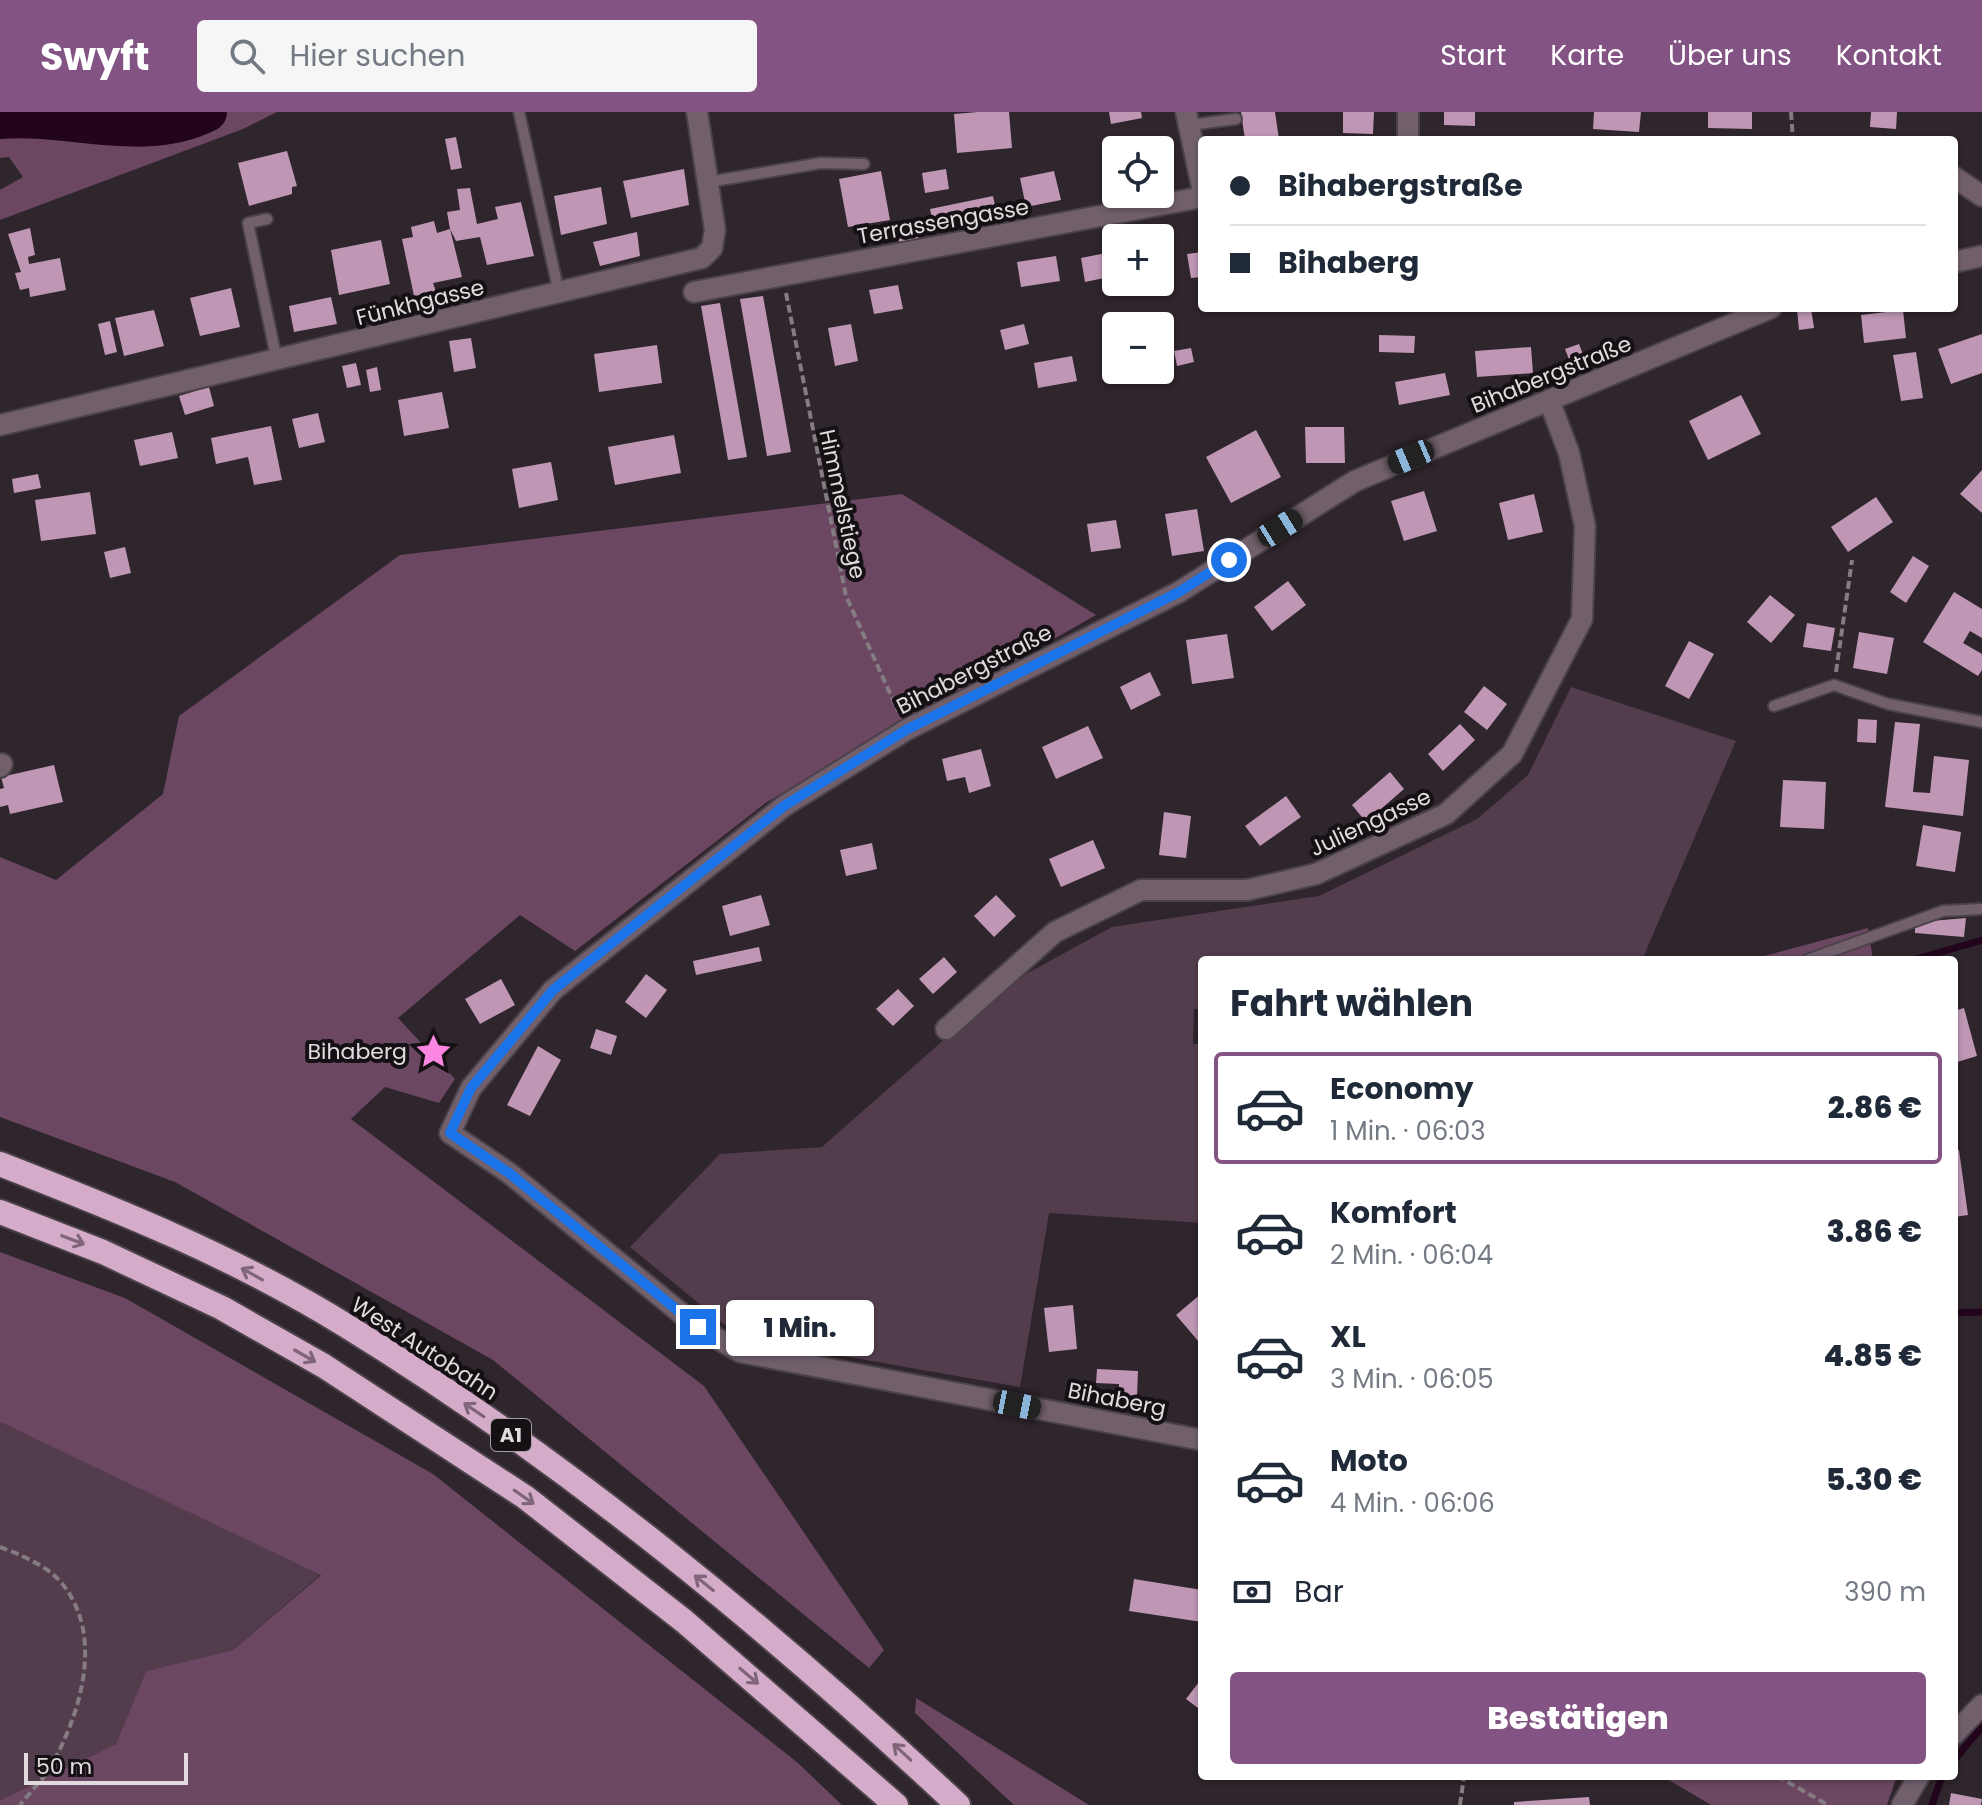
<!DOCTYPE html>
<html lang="de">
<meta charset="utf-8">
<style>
:root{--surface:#fff;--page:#f6f6f7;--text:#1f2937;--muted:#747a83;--line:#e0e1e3;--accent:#835384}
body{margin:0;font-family:Poppins,sans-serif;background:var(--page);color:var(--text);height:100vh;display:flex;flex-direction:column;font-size:30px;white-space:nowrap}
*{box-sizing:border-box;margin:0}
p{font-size:26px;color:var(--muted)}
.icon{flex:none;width:44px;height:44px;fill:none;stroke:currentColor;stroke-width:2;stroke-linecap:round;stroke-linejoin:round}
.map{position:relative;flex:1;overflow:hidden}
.sheet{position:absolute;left:1198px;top:844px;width:760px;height:824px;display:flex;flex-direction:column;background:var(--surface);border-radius:8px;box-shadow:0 2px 6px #0004}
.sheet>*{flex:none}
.banner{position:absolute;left:1198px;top:24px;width:760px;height:176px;border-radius:8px;box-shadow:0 2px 6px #0004;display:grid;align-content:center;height:176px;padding:0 32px;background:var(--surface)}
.tools{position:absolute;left:1102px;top:24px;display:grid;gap:16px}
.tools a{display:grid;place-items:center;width:72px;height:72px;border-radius:8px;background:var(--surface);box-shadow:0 2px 6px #0004;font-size:40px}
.scale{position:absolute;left:24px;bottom:20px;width:164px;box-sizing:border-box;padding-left:8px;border:4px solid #e1dadf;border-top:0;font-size:22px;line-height:28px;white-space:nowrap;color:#e1dadf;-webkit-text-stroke:6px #141013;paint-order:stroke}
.end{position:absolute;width:36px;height:36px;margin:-18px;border:10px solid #1a73e8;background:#fff;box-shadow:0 0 0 4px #fff}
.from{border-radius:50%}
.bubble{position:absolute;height:56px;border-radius:8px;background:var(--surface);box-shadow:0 2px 6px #0004;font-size:26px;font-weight:800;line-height:56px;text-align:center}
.car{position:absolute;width:24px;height:48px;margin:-24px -12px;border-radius:10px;box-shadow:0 0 6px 2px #0007;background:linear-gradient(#222 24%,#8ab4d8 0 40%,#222 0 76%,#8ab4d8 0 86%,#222 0)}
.banner b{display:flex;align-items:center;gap:28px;height:76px;font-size:30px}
.banner b+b{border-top:2px solid var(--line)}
.banner i{width:20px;height:20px;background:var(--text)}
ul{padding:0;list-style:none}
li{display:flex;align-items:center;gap:24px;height:112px;margin:0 16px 12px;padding:0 16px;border:4px solid transparent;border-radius:8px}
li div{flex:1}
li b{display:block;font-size:30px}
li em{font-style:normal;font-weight:800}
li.on{border-color:var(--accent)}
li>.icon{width:72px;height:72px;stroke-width:1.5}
h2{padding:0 32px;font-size:36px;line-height:96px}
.pay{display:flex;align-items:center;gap:20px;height:88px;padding:0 32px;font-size:30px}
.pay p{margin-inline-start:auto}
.primary-button{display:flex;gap:16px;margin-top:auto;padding:16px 32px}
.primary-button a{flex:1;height:92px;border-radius:8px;background:var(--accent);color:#fff;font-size:32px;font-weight:800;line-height:92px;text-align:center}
header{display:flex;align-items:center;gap:48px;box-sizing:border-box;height:112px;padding:0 40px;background:var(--accent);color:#fff}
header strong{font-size:38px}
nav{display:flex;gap:44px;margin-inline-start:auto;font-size:28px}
.search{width:560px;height:72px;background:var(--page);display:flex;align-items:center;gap:20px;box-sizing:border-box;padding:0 28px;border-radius:8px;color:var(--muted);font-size:30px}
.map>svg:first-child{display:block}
.green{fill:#533d4d}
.forest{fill:#6b4762}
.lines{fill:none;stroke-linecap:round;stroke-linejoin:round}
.stream{stroke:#22051c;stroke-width:7}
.river{stroke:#22051c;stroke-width:40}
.building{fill:#bf97b5}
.service-casing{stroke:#4b4249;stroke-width:14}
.minor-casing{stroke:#4b4249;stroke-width:24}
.motorway-casing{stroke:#4b4249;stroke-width:28}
.path{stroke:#857c82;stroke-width:4;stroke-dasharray:8 4;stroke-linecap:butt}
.service{stroke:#71606c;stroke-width:10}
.minor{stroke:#71606c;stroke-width:20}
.motorway{stroke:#d5abca;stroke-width:24}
.oneway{stroke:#7e6578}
.route{stroke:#1a73e8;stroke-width:10}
.labels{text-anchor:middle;stroke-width:8;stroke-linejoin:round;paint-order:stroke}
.shield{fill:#141013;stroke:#a49da2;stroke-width:2}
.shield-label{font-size:20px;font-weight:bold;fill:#e1dadf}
.street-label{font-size:22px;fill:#e1dadf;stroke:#141013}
.poi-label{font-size:22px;fill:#e1dadf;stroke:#141013;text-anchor:end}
</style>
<header>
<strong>Swyft</strong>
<div class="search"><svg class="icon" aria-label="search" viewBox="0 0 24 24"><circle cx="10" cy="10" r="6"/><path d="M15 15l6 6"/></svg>Hier suchen</div>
<nav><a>Start</a><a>Karte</a><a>Über uns</a><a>Kontakt</a></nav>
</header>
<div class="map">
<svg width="1982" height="1693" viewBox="0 0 1982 1693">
<rect width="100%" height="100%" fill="#2f252c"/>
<g class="green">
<polygon points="1571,575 1736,629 1642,848 1202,848 1202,897 1194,897 1193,932 1202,932 1202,1111 1049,1101 1020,1275 741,1226 630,1135 720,1042 822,1035 1006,873 1112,815 1319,784 1477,707 1528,663"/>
<polygon points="0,1310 321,1462 233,1538 146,1559 116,1632 0,1688"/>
</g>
<g class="forest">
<polygon points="219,0 277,0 243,17 0,108 0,78 23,65 9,45 0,46 0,16 111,29 195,11"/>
<polygon points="902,382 1096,503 767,690 575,839 520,803 398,906 455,967 439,991 385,975 351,1007 704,1274 884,1538 869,1556 493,1248 175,1070 0,1005 0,745 56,768 163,682 179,604 400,443"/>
<polygon points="1868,816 1873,848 1749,848"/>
<polygon points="0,1140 125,1186 433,1362 798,1651 842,1693 0,1693 0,1688 116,1632 146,1559 233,1538 321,1463 0,1310"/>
<polygon points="916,1586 1089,1693 1014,1693 915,1601"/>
<polygon points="1662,1664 1897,1664 1887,1693 1711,1693"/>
</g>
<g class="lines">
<g class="stream">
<polyline points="1913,848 1982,828"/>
<polyline points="1954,1201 1982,1200"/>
<polyline points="1954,1648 1982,1615"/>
<polyline points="1932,1693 1942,1664"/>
</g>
<path class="river" d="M0,7C67,1 144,32 207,0"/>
</g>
<g class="building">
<polygon points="978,0 1009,0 1012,36 957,41 954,2"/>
<polygon points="1109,0 1141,0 1142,6 1111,12"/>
<polygon points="1241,0 1275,0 1279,27 1245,28"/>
<polygon points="1343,0 1374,0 1373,22 1343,21"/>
<polygon points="1444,0 1475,0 1475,14 1444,13"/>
<polygon points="1594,0 1641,0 1639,20 1593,17"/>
<polygon points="1708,0 1752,0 1752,17 1708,16"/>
<polygon points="1871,0 1897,0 1896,17 1870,15"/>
<polygon points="456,25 462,56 451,58 445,27"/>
<polygon points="287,39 297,74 292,75 292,82 249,94 238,51"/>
<polygon points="684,57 689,93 631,106 623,69"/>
<polygon points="946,57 949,77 925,81 922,61"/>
<polygon points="881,59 890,108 848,115 839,67"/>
<polygon points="1054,59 1061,88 1026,95 1020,66"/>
<polygon points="601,75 607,112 561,123 554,84"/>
<polygon points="470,76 477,112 498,107 495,95 521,90 534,144 487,153 480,125 456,129 450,117 462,165 433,171 436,180 414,184 402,127 413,125 411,115 434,109 437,121 450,117 447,100 460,98 457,77"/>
<polygon points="993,84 998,107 935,120 930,97"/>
<polygon points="917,110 919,129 899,131 897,113"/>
<polygon points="1155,112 1157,126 1142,126 1140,115"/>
<polygon points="30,116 35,143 28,145 29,152 60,146 66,178 30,185 29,176 20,178 15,161 21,160 8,122"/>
<polygon points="637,120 640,144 600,154 593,130"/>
<polygon points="381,128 390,172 339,183 331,138"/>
<polygon points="1116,139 1116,170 1124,170 1126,176 1112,179 1109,165 1085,170 1081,146"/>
<polygon points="1202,140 1202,165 1191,166 1187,142"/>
<polygon points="1056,144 1060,169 1021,175 1017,150"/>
<polygon points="898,173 903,197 874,202 869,178"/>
<polygon points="231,176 240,215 200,224 190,186"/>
<polygon points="763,184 791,340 767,344 740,187"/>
<polygon points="331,185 337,212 294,220 289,194"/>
<polygon points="720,191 747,345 728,348 701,194"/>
<polygon points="1811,196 1814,216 1799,218 1797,197"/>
<polygon points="154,198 164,234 124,244 115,206"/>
<polygon points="1903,198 1906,226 1864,231 1861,203"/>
<polygon points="110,209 117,240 105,243 98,212"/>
<polygon points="851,212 858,249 835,254 828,216"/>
<polygon points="1024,212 1029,232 1005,238 1000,218"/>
<polygon points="1982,222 1982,261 1951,272 1938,237"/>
<polygon points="1379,223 1415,224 1414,241 1379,240"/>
<polygon points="471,226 476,256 454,260 449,229"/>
<polygon points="1579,232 1586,250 1572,255 1565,237"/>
<polygon points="657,233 662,271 599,280 594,242"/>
<polygon points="1531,235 1533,261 1477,265 1475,239"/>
<polygon points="1191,236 1194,250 1177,254 1174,239"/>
<polygon points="1916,240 1923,286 1901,289 1893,243"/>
<polygon points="1072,244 1077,269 1038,276 1034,251"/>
<polygon points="356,251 361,273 347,276 342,254"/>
<polygon points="377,255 381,278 370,280 366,258"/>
<polygon points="1445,261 1450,283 1399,293 1395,270"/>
<polygon points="209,275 214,294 185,303 179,284"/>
<polygon points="442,280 449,316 404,324 398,288"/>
<polygon points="1741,283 1761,322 1708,348 1689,309"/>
<polygon points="318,301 325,330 299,336 292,307"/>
<polygon points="271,314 282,368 254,373 248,345 216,352 211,326"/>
<polygon points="1305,315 1344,315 1345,351 1306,351"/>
<polygon points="1256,318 1281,365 1231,391 1206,345"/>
<polygon points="172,320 178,346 140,354 134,328"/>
<polygon points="674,323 681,361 615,373 608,335"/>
<polygon points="551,350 558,388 519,396 512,357"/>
<polygon points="1982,358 1982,401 1960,382"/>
<polygon points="38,362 41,376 14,381 12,367"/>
<polygon points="1424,379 1437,419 1404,429 1391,389"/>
<polygon points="90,380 96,422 41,429 35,388"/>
<polygon points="1534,382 1543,420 1508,428 1499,391"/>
<polygon points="1876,385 1893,410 1848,440 1831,415"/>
<polygon points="1197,397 1204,439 1172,444 1165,402"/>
<polygon points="1116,408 1121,436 1091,440 1087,412"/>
<polygon points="125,435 131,461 110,466 104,440"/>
<polygon points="1913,444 1929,454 1906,491 1890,480"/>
<polygon points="1288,469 1306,493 1272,519 1254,495"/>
<polygon points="1954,480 1982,497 1982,526 1970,519 1963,531 1982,542 1982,558 1978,564 1923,530"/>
<polygon points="1770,483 1795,503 1771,531 1747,510"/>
<polygon points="1807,511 1835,516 1831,539 1803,535"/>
<polygon points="1859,520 1894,526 1887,562 1853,556"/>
<polygon points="1227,522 1234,566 1192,572 1186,528"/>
<polygon points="1689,529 1714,542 1689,587 1665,574"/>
<polygon points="1150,560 1161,583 1131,598 1120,575"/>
<polygon points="1484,574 1507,592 1487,618 1464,600"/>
<polygon points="1858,607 1877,608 1876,631 1857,630"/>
<polygon points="1895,610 1920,612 1913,680 1930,681 1934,644 1969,648 1963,704 1885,695"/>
<polygon points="1460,612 1475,628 1443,659 1428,642"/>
<polygon points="1088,614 1103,646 1056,667 1042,635"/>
<polygon points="981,637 991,674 969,681 965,665 947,669 942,647"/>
<polygon points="54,653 63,690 10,702 8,693 0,695 0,677 4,676 1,665"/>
<polygon points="1390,660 1404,677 1366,710 1352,693"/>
<polygon points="1783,668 1826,670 1824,717 1780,715"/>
<polygon points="1286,684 1301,705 1260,734 1245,714"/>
<polygon points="1164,700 1191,704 1186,746 1159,743"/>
<polygon points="1923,713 1961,720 1955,760 1916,754"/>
<polygon points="1093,728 1105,756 1061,775 1049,747"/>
<polygon points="872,731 877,757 846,764 840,738"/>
<polygon points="761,783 770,813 730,824 722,794"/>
<polygon points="996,783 1016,804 994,825 974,804"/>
<polygon points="1966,806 1964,825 1915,821 1915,814 1931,809"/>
<polygon points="759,835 762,849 696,863 693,849"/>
<polygon points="944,845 957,860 933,882 919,867"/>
<polygon points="646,862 667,878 646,906 625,890"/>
<polygon points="501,867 515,893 480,912 465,887"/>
<polygon points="898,877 914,894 893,914 876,897"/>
<polygon points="1964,896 1977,944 1954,951 1954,899"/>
<polygon points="596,917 617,924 611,943 590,936"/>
<polygon points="538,934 561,948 530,1004 507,993"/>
<polygon points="1959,1038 1968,1103 1954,1105 1954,1039"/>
<polygon points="1202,1181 1202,1227 1199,1230 1176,1203"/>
<polygon points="1073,1193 1077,1237 1049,1240 1044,1196"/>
<polygon points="1097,1257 1138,1259 1137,1284 1119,1283 1119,1272 1096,1271"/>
<polygon points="1134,1467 1202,1478 1202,1510 1129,1499"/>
<polygon points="1202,1566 1202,1599 1186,1587"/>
<polygon points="1951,1681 1982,1687 1981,1693 1949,1693"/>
<polygon points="1589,1685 1590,1693 1514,1693 1514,1690"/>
</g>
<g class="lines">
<defs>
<g id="service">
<polyline points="519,0 559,181"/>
<polyline points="1189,13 1236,7"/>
<polyline points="708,70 821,51 864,52"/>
<polyline points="267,107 248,111 277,249"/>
<polyline points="1774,594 1834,573 1888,592 1982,610"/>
<polyline points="1807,848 1943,799 1982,797"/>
</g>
<g id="minor">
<polyline points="1186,0 1202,75"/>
<polyline points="1408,0 1408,28"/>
<polyline points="1954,65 1982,84"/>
<polyline points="1954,150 1982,144"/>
<polyline points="694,180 1202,85"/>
<polyline points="0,313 702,146 712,136 715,118 697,0"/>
<polyline points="0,655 2,652"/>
<polyline points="946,917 1055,820 1141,778 1247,778 1316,762 1446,702 1512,642 1582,507 1585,414 1569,341 1549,288"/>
<polyline points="1202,1328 740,1240 698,1215 509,1061 450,1021 471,976 553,878 784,694 906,618 1179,480 1355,369 1771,196"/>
<polyline points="1954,1622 1982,1593"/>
<polyline points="1902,1693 1919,1664"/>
</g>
<g id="motorway">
<path d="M0,1052C118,1098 237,1146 345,1213C566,1349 769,1516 958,1693"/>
<polyline points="0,1100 103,1140 222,1196 324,1254 525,1385 684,1509 896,1693"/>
</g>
</defs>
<use href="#service" class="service-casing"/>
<use href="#minor" class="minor-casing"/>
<use href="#motorway" class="motorway-casing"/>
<g class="path">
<polyline points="1791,0 1793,28"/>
<polyline points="786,181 846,484 898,599"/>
<polyline points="1836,560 1852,448"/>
<path d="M0,1435C19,1442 45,1453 59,1468C106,1520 81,1601 51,1654C43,1668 30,1680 20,1693"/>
<polyline points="1777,1664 1828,1693"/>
<polyline points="1460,1693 1464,1664"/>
</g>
<use href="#service" class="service"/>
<use href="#minor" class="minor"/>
<use href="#motorway" class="motorway"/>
</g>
<defs><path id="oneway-shaft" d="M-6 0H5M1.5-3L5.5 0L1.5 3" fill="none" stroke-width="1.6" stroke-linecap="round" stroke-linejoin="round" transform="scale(2)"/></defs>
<g class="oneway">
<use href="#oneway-shaft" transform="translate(73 1128) rotate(21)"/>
<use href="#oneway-shaft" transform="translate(252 1162) rotate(-151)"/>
<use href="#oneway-shaft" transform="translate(305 1244) rotate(30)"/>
<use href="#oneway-shaft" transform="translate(474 1298) rotate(-146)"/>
<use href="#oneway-shaft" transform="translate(524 1385) rotate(35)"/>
<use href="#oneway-shaft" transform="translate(704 1471) rotate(-141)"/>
<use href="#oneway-shaft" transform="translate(749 1564) rotate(40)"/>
<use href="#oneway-shaft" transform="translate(902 1640) rotate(-137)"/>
</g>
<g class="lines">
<polyline class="route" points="698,1215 509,1061 450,1021 471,976 553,878 784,694 906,618 1179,480 1229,448"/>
</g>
<defs>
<symbol id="sight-bare" viewBox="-9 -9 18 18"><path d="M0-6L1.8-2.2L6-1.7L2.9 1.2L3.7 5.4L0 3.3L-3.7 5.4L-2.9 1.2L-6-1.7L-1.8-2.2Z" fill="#fd86e2" stroke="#141013" stroke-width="2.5" paint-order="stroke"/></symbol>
</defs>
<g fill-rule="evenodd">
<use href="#sight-bare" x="408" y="914" width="51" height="51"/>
</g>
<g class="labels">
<rect class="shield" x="491" y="1307" width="40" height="32" rx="6"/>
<g class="shield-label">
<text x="511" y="1330">A1</text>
</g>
<g class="street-label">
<text transform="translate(943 109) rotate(-10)" y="8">Terrassengasse</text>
<text transform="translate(420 190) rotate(-14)" y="8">Fünkhgasse</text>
<text transform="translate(1551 262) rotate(-22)" y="8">Bihabergstraße</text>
<text transform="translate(843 392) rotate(78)" y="8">Himmelstiege</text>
<text transform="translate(974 557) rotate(-27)" y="8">Bihabergstraße</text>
<text transform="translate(1370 710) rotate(-25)" y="8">Juliengasse</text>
<text transform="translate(425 1236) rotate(33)" y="8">West Autobahn</text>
<text transform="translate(1117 1287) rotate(11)" y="8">Bihaberg</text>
</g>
<g class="poi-label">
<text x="407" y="947">Bihaberg</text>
</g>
</g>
</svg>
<div class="tools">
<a><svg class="icon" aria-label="locate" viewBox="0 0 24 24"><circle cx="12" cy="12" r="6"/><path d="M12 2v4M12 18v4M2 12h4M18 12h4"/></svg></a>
<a>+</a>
<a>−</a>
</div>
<div class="scale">50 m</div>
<i class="end from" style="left:1229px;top:448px"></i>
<i class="end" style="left:698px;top:1215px"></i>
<div class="bubble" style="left:726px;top:1188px;width:148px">1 Min.</div>
<i class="car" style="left:1411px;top:345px;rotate:247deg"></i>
<i class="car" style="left:1280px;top:416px;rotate:58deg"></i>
<i class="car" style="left:1017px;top:1293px;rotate:101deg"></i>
<div class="banner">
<b><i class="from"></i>Bihabergstraße</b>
<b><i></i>Bihaberg</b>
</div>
<section class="sheet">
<h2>Fahrt wählen</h2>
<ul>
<li class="on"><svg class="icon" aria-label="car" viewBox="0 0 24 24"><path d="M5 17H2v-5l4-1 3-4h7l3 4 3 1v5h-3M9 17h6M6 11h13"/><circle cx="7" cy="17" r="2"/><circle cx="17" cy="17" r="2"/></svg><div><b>Economy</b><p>1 Min. · 06:03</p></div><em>2.86 €</em></li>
<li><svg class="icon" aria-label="car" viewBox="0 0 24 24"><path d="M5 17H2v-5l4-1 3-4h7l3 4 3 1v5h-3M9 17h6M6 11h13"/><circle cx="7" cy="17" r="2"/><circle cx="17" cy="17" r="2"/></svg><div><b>Komfort</b><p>2 Min. · 06:04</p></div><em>3.86 €</em></li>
<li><svg class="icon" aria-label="car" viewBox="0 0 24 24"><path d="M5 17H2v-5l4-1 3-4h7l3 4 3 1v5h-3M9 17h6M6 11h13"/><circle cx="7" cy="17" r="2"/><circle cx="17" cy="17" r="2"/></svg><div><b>XL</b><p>3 Min. · 06:05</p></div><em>4.85 €</em></li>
<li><svg class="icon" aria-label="car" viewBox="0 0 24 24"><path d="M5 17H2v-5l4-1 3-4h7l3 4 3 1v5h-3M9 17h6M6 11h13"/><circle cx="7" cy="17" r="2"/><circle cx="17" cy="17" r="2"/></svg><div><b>Moto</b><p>4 Min. · 06:06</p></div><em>5.30 €</em></li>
</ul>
<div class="pay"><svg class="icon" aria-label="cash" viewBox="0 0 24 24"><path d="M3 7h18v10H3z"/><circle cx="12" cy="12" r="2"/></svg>Bar<p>390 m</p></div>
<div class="primary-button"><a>Bestätigen</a></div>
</section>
</div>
